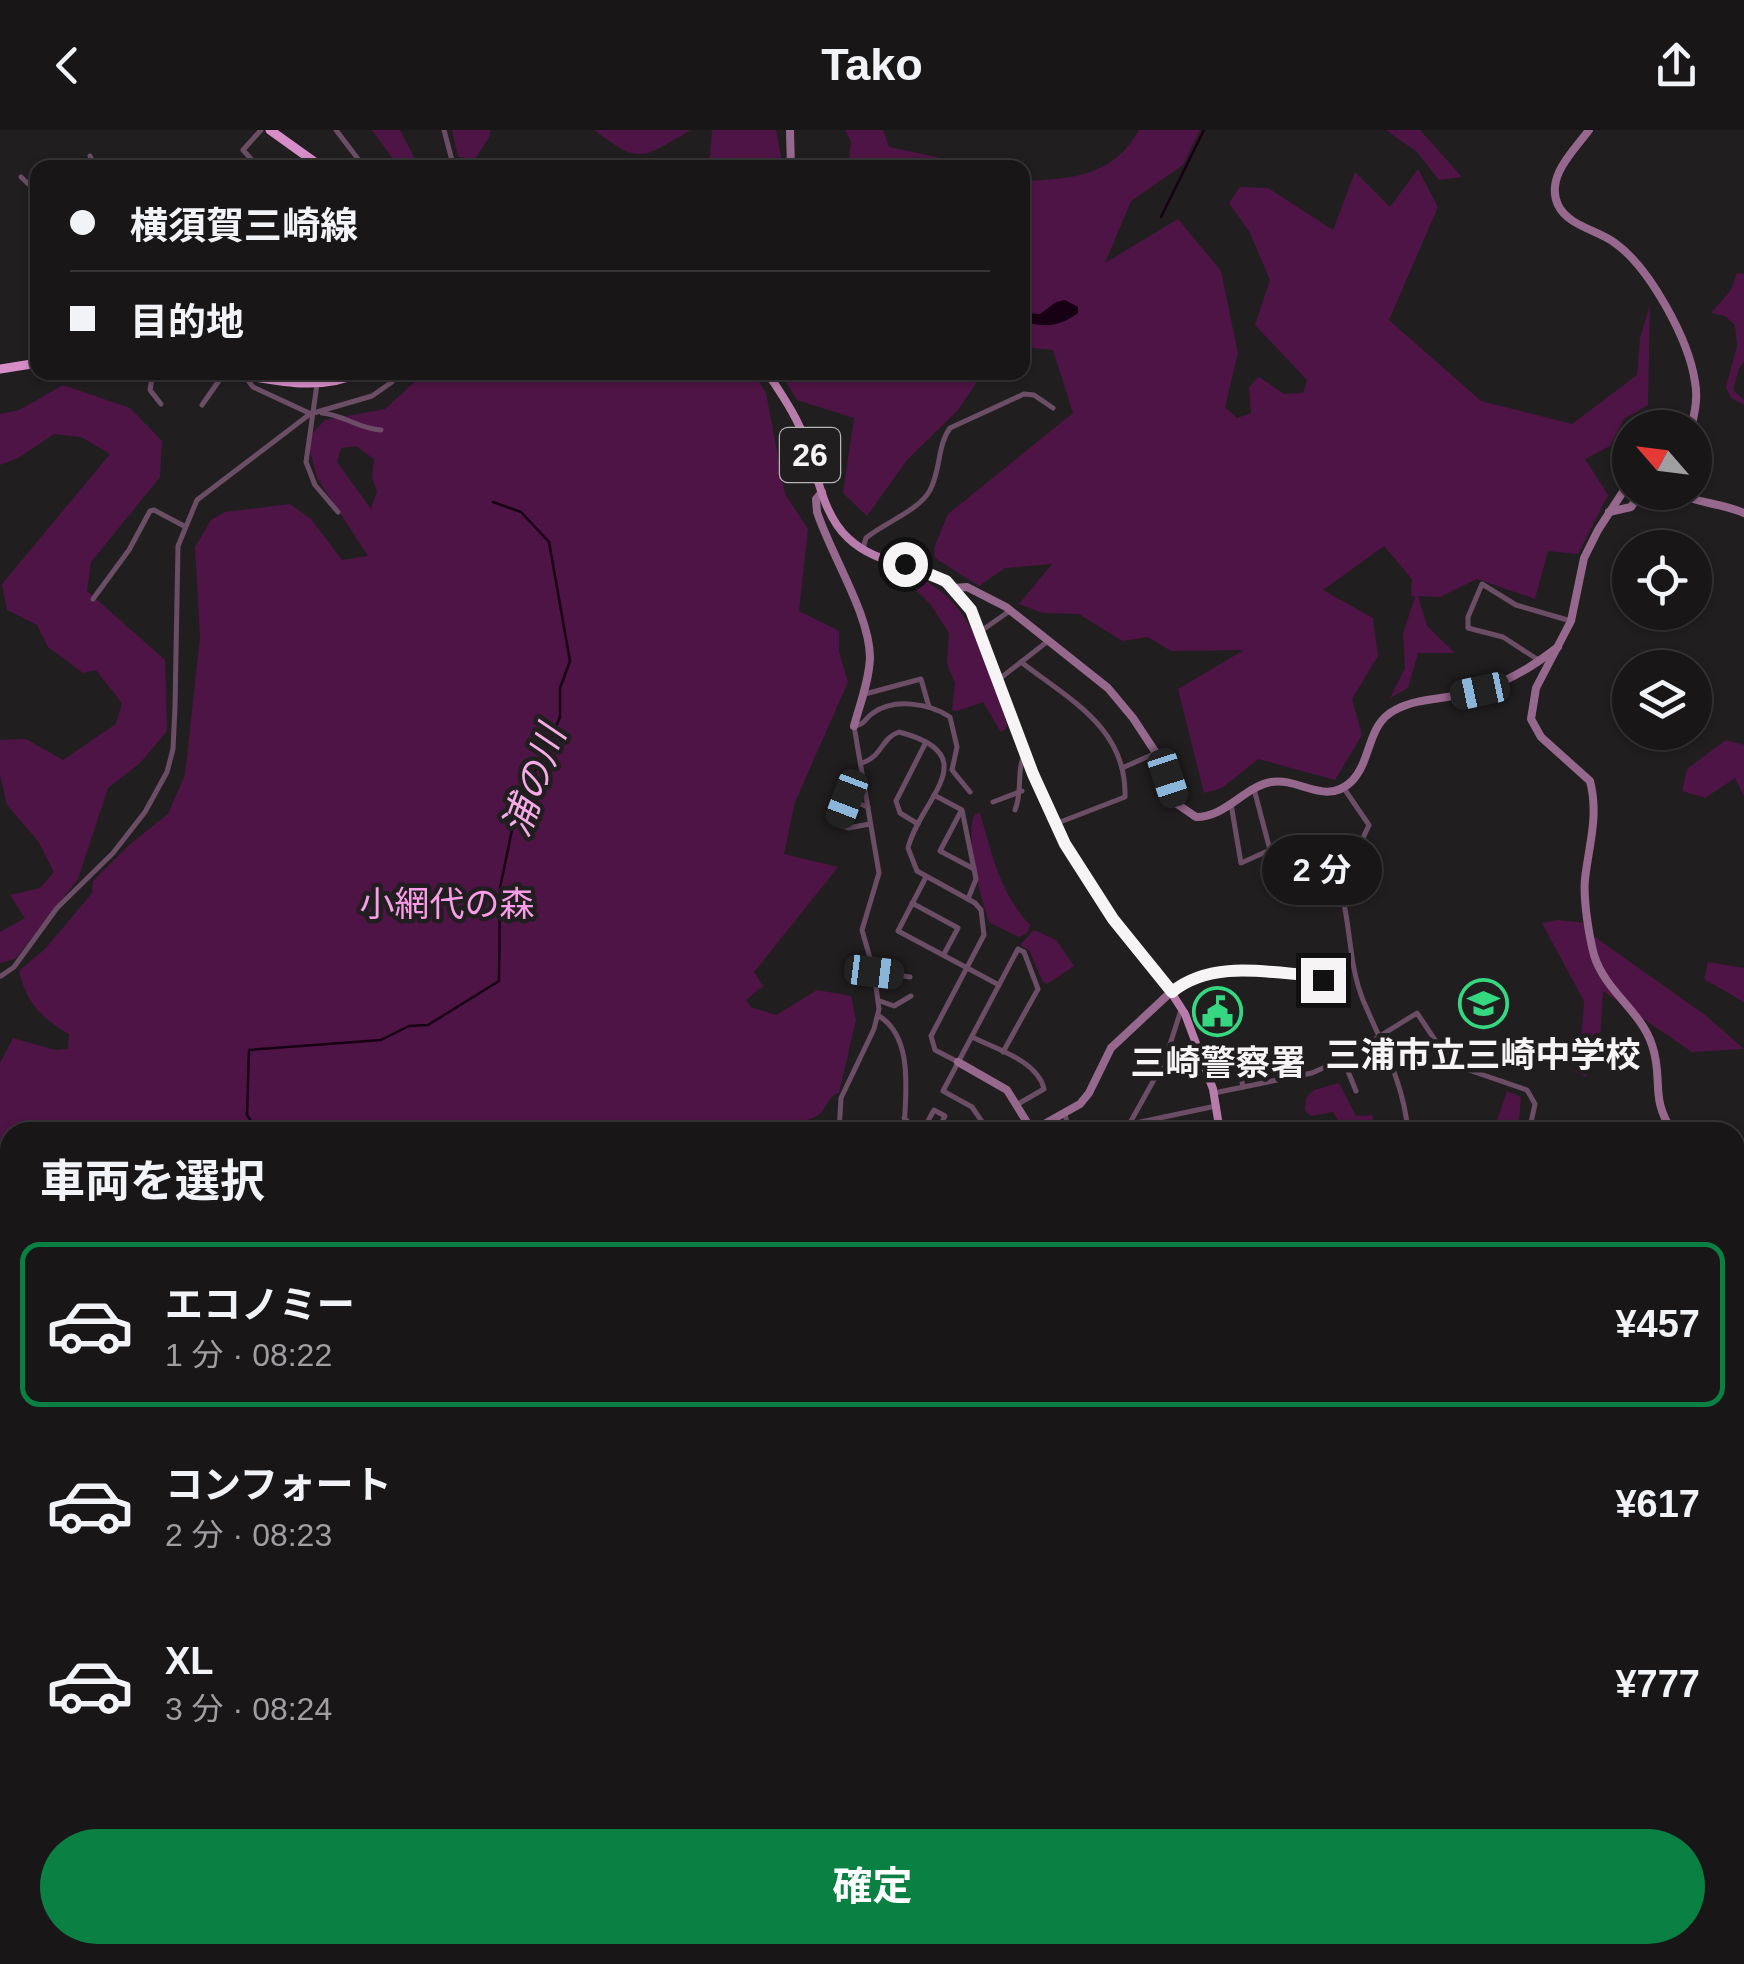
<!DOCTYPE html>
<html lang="ja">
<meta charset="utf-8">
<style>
:root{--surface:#191618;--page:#221f21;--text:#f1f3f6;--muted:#9f9fa2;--line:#373537;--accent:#0b8043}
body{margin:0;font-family:Arial,"Noto Sans JP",sans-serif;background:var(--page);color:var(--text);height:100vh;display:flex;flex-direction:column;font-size:38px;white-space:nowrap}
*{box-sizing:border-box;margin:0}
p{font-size:32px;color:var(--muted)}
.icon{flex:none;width:55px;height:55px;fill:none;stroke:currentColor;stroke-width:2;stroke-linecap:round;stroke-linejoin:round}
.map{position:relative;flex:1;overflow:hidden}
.side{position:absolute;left:0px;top:992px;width:1745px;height:842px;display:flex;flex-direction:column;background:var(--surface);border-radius:30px 30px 0 0;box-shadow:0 2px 8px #0004,0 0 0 2px var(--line)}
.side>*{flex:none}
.top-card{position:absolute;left:30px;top:30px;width:1000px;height:220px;border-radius:20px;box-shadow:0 2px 8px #0004,0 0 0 2px var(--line);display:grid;align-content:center;height:220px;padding:0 40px;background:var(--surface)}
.needle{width:65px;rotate:298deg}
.controls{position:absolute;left:1612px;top:280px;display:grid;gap:20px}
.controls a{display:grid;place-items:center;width:100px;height:100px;border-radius:50%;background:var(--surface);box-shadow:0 2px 8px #0004,0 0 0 2px var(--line);font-size:50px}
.end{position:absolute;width:45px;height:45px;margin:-22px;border:12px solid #f7f4f6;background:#111;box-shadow:0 0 0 5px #111}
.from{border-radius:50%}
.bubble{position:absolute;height:70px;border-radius:35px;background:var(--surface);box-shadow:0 2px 8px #0004,0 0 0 2px var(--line);font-size:32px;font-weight:700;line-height:70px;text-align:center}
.car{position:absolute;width:30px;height:60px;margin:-30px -15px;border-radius:12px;box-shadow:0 0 8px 2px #0007;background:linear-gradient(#222 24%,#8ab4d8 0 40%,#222 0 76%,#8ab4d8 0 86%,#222 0)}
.top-card b{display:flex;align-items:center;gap:35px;height:95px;font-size:38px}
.top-card b+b{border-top:2px solid var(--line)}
.top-card i{width:25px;height:25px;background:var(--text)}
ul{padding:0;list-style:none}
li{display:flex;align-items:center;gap:30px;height:165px;margin:0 20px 15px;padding:0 20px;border:5px solid transparent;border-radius:20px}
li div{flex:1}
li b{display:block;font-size:38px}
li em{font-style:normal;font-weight:700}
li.current{border-color:var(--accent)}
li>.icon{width:90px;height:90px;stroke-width:1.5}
h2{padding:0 40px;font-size:45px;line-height:120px}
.button{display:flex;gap:20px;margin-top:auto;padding:20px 40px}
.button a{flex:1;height:115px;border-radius:60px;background:var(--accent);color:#fff;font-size:40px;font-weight:700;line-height:115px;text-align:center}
header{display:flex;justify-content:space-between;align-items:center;height:130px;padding:0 40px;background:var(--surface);font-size:45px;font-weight:700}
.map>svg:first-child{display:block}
.green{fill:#4e1445;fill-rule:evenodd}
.water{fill:#180014}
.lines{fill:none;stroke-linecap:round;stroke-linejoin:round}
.stream{stroke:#180014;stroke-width:2.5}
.river{stroke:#180014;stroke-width:11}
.street{stroke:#6b4e65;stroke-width:5}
.secondary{stroke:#97688d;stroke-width:8}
.primary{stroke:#b87cac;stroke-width:8}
.highway{stroke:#d78ec8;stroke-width:9}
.route{stroke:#f7f4f6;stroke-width:12}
.labels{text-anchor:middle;stroke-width:9;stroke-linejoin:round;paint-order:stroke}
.shield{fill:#211e20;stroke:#b7b4b6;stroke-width:2.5}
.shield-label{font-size:32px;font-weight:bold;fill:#f7f4f6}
.park-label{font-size:35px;fill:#fa9ce7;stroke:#211e20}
.poi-label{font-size:35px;font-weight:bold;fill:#f7f4f6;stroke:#211e20}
.water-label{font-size:38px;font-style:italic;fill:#f6abe6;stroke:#211e20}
</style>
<header><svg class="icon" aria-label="back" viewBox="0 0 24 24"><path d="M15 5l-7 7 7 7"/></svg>Tako<svg class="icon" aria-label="share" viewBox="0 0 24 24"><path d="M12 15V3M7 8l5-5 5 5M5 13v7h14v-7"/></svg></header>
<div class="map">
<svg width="1744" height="1834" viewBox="0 0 1744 1834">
<rect width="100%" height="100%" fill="#211e20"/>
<g class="green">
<polygon points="372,0 400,0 419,37 399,37"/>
<polygon points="452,0 490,0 490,6 475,29 458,27"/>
<path d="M594,0H691C641,28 642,36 594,0Z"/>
<polygon points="712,0 776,0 783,37 709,37"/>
<polygon points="845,0 883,0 889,17 941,28 941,37 848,37 851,12"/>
<path d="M1139,0H1200L1183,35L1131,71L1105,133L1178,89L1221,141L1238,223L1225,277L1237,288L1251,283L1249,257L1259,247L1284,264L1303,263L1307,250L1255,195L1270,150L1249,101L1229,73L1240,57L1268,58L1333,100L1355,42L1390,77L1418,39L1438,77L1389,190L1481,271L1572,294L1637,245L1640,208L1650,175L1648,275L1624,289L1610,316L1585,329L1608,365L1578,424L1548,421L1535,469L1477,449L1440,467L1418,466L1427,496L1455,523H1418L1408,558L1390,568L1405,538L1403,504L1415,467L1411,466L1412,449L1384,416L1323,460L1373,488L1378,526L1352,569L1362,605L1335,650L1258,629L1222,658L1204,663L1178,559L1244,520L1171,521L1148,507L1122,511L1079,484L1042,483L1019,474L1052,434L1005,438L979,456L935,428L934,418L948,384L1073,283L1053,220L1023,217V51C1071,49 1113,47 1139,0Z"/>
<polygon points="1386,0 1420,0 1462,47 1439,50 1417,22"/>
<polygon points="1737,143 1744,144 1744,232 1739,238 1733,260 1744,270 1744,275 1731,268 1726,257 1737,216 1735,195 1725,186 1711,183 1731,160"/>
<path d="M436,242L754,243L766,263L785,364L808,399L799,481L839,501V522L848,552L795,672L784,724L838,737L754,842L763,856L746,870L751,877L776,885L817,860L851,866L856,890L839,963C825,967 828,981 815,987C802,993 795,991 784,1002H10V1034L0,1036V933L13,908L55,920L68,919L69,904C41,888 26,872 19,841L46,818L92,763L93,751L129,715L168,684L185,645L200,507L195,417L211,390L225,382L290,374L311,389L342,430L368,426L317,348L307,309L325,290L385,279L421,246ZM356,316L374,329L372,348L377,361L371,379L337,332L341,318Z"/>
<polygon points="781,243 983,243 958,280 907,330 867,386 843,363 854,288 797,270"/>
<polygon points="63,255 130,278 162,311 160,347 91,432 87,461 165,530 167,601 140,633 108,658 78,749 15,829 0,833 0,802 25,788 10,765 40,758 54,742 38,711 7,675 0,644 0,610 26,609 63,630 116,594 122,573 96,540 83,543 48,517 37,495 7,480 2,454 110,324 81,307 54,304 18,328 0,335 0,284 19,280"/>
<path d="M903,442C973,462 985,532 1007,593L1006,599L1001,602L983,572L957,581L952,580L955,553L947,534L949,503L931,475L902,446Z"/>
<polygon points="1726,610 1744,615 1744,666 1735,648 1705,668 1682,661 1687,639"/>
<path d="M980,683C992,724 1000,763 1030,795L1028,802L1019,807L990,793C981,773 964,702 975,684Z"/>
<polygon points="1558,790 1585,793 1592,805 1705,885 1744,919 1692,922 1603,861 1599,926 1586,947 1575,942 1580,931 1584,871 1542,793"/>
<polygon points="1034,800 1056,810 1074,836 1047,854 1043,852 1029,820 1020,815"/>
<polygon points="1708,832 1744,838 1744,872 1704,849"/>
<polygon points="1339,953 1356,986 1372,985 1377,1002 1345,1002 1333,982 1311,986 1305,980 1306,968 1314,960"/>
<polygon points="1507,961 1521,967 1518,1002 1493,1002"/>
<polygon points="10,1250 10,1425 4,1420 0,1366 0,1262"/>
<polygon points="0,1520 4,1544 1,1555 10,1562 10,1595 3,1609 10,1634 0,1641"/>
<polygon points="1067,1825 1119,1825 1121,1832 1072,1834"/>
</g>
<g class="water">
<path d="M1065,170L1078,177V183C1059,197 1045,198 1023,191L1026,183L1040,184L1056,172Z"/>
<polygon points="10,1666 10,1825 120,1825 113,1834 75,1828 82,1832 81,1834 0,1834 0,1671"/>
</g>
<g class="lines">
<g class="stream">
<polyline points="1161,87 1204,0"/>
<polyline points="258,1002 247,985 249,920 381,910 409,896 428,895 499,851 500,758 519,666 542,630 560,587 560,558 570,531 549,412 521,382 493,372"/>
</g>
<g class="river">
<polyline points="1496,1834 1497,1825"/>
<polyline points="1707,1834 1719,1826"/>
</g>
<g class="street">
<polyline points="336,0 358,29 352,38"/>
<polyline points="444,0 454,38"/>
<polyline points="90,26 96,38"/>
<polyline points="259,38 243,20 261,0"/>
<polyline points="21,47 38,63"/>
<polyline points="153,242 150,260 161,274"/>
<polyline points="246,248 253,257 309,283"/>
<polyline points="317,254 306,332 315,355 338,382"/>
<polyline points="202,275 225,242"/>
<path d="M322,283C344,285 359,299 381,300"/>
<path d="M863,418L866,408C884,393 920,380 930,360C941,340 937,316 950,298L1024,264L1034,265L1053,278"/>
<polyline points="93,469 129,420 150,381 154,380 184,396"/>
<polyline points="981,501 1011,480"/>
<polyline points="1540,531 1503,507 1468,498 1468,487 1482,454 1516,475 1571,491"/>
<path d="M1021,532C1070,570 1127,598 1125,667L1055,694"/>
<polyline points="998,550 1048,511"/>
<polyline points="865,564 921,549 929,577"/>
<path d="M862,633C883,626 881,608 899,602C988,625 920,669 908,718L917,741L975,773L981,780L984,805L931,906L935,920L958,932"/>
<polyline points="1122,638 1156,623"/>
<path d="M1343,657L1369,695L1363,708L1343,718C1335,737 1342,759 1345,779C1351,811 1351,840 1363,870C1382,915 1404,953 1408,1002"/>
<polyline points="934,665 962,680 976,749 968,769"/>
<polyline points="993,672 1022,661"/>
<polyline points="1231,674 1241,733 1270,720 1254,659"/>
<polyline points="868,677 847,669 837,694 848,698 870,694"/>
<path d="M1015,680C1023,661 1016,639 1025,624"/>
<polyline points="960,683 940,721 974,739"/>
<polyline points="918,694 900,683 896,671 925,614"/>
<polyline points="926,747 898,801 999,855"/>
<polyline points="912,773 958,798 944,824"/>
<polyline points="874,842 910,847"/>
<polyline points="1,846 14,837 57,778 113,723 145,682 167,642 173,619 175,577 178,416 197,370 310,284 372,266 392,252"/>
<polyline points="1173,861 1201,844 1216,841 1318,846 1325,855"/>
<polyline points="880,871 894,876 911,866"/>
<path d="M879,886C915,908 905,967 904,1002"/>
<path d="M972,907C996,919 1038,931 1044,959L1018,974"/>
<polyline points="1236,923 1243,957"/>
<polyline points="1343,929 1356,961"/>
<polyline points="1214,963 1312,943 1343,929 1417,883 1439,916 1460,937 1527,960 1535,974 1529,1002"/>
<polyline points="1065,984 1069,1002"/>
<polyline points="904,988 916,999 923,1000 934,980 945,986 940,996 949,1002"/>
<polyline points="1131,994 1216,976"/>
<path d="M839,1002L841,968L874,899L879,879L874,842L862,800L879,743L854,596C866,594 864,589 873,583C894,568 929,573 950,587L957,617L952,640L970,662"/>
<polyline points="989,1002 972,977 943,961 1018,819 1024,822 1038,859 1003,922"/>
<polyline points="1134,1002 1131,991 1165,930 1181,880"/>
<polyline points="1314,1825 1321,1834"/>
<polyline points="1468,1825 1471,1834"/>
<polyline points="1578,1831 1586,1825"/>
<polyline points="168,1833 179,1834"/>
<polyline points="167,1834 174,1825"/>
<polyline points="185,1834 196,1825"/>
<polyline points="388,1834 400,1825"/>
<polyline points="484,1834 517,1825"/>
<polyline points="889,1834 894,1825"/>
<polyline points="1123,1834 1124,1825"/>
<polyline points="1192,1834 1219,1825"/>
<polyline points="1258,1834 1258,1825"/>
<polyline points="1410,1834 1418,1825"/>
</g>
<g class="secondary">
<polyline points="790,0 791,38"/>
<path d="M1589,0C1574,21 1545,46 1558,75C1568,96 1598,100 1615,113C1650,138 1689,210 1695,252C1698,267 1695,282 1691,298"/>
<path d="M1630,351L1598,400L1584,428L1571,491L1536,558L1531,589L1541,607L1590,651C1599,686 1589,714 1585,749C1583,769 1589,806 1594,825C1605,861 1641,881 1652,915C1664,950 1649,967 1673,1002"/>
<path d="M822,362L816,369L817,382C831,425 870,485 870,528C869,551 860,574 854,596"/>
<path d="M1673,362C1696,373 1721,373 1744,383"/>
<polyline points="1609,382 1631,377 1641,362"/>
<path d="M954,458L967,457L1006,477L1108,558L1133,588L1156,623L1177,674L1196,687C1226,687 1244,657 1271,652C1300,647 1325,677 1352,651C1372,630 1367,594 1395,580C1419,567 1451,569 1477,561C1505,553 1535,535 1558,517"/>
<polyline points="958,932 1007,960 1033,1002"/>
<polyline points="1032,1001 1080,974 1089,963 1111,918 1172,861"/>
<polyline points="1735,1097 1740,1218 1735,1250"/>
<polyline points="1724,1825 1732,1834"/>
<polyline points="425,1834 435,1825"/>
</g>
<g class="primary">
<path d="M767,242C781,264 797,286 805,310C817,341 822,384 848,408C886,444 934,426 971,480L1038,657L1065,714L1113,789L1156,839L1185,884L1213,959L1220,1002"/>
<polyline points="1389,1825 1395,1834"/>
</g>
<g class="highway">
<polyline points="270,0 323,38"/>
<polyline points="0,239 38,233"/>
<path d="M226,242C271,249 318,263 361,242"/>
</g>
</g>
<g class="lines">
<path class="route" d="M905,434L946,451L971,480L1033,644L1065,714L1113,789L1172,862C1212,829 1270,843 1318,846L1323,850"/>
</g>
<defs>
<symbol id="school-ring" viewBox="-11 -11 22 22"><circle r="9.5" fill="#211e20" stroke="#35d881" stroke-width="1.5"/><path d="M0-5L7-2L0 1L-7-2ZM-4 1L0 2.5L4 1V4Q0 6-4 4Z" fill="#35d881"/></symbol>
<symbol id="civic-ring" viewBox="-11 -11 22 22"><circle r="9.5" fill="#211e20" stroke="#35d881" stroke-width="1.5"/><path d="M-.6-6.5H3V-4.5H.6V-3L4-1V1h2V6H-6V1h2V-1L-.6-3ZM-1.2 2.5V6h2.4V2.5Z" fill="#35d881"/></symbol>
</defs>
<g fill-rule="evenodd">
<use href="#school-ring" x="1456" y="846" width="55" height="55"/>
<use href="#civic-ring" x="1190" y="854" width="55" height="55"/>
</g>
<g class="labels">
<rect class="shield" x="780" y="298" width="60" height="54" rx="8"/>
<g class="shield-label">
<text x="810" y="336">26</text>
</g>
<g class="park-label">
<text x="447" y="786">小網代の森</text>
</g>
<g class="poi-label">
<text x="1483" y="937">三浦市立三崎中学校</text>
<text x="1218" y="945">三崎警察署</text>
</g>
<g class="water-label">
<text transform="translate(534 651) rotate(-70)" y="13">浦の川</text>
</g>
</g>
</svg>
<div class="controls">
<a><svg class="needle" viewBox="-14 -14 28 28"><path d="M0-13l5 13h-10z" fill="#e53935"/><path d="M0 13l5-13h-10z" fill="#9f9fa2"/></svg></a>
<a><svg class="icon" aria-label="locate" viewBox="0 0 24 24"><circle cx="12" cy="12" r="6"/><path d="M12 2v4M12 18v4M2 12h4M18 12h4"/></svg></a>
<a><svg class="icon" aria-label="layers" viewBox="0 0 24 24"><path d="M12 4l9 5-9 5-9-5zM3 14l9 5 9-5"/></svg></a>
</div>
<i class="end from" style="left:905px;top:434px"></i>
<i class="end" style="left:1323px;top:850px"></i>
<div class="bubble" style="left:1262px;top:705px;width:120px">2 分</div>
<i class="car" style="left:1480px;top:561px;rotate:258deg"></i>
<i class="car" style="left:1168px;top:648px;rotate:162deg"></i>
<i class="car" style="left:847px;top:669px;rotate:201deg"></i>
<i class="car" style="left:874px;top:842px;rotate:97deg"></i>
<div class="top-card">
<b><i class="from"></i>横須賀三崎線</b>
<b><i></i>目的地</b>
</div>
<section class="side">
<h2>車両を選択</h2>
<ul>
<li class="current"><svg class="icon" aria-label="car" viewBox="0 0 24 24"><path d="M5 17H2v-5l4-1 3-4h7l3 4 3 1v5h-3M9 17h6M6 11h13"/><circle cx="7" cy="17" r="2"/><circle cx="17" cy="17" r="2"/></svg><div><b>エコノミー</b><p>1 分 · 08:22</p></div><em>¥457</em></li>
<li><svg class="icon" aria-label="car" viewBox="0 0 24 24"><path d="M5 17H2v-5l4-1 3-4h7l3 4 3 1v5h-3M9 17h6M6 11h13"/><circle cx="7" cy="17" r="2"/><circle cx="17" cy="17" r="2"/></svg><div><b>コンフォート</b><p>2 分 · 08:23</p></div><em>¥617</em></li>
<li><svg class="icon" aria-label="car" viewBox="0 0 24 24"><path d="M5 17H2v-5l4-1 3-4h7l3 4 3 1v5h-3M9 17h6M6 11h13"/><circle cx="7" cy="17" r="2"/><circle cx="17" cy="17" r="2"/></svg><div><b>XL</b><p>3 分 · 08:24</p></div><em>¥777</em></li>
</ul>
<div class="button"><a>確定</a></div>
</section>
</div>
